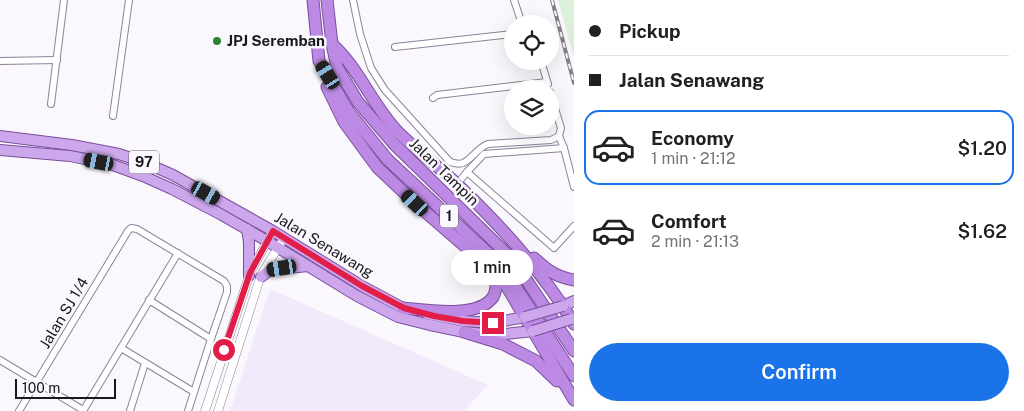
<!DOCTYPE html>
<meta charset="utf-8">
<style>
:root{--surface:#fff;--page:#f6f6f6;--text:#202124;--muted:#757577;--line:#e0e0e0;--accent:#1a73e8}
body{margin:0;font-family:"Public Sans",sans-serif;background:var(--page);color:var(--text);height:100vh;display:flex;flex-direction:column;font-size:19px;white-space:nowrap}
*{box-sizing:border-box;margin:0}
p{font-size:16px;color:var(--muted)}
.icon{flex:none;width:28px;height:28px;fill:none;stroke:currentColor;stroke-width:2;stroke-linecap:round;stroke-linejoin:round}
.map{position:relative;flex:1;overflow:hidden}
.sheet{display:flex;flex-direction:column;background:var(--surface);width:450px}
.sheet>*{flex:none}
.hud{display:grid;align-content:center;height:110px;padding:0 15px;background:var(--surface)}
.buttons{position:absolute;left:504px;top:15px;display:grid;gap:10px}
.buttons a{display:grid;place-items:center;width:55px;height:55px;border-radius:50%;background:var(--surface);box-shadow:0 5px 20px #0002;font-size:25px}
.scale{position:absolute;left:15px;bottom:12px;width:101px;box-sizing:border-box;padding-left:5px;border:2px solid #1b171f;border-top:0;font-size:14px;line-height:18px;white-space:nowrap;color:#1b171f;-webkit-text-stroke:4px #faf8fd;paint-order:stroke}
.end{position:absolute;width:22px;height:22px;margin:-11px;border:6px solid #e11d48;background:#fff;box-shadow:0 0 0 2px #fff}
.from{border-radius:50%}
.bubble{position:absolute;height:35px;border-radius:18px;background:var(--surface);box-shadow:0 5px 20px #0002;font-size:16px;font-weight:600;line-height:35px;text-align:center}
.car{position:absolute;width:15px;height:30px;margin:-15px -8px;border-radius:6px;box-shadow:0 0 4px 1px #0007;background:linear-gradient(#222 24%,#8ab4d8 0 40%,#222 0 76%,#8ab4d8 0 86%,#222 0)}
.hud b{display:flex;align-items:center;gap:18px;height:48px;font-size:19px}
.hud b+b{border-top:1px solid var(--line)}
.hud i{width:12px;height:12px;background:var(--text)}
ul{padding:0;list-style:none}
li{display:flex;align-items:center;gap:15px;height:75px;margin:0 10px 8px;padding:0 5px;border:2px solid transparent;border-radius:15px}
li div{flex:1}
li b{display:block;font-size:19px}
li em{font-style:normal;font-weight:600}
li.current{border-color:var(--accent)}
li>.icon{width:45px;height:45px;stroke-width:1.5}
.action{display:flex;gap:10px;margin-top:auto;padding:10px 15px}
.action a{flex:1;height:58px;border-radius:30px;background:var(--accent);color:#fff;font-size:20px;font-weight:600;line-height:58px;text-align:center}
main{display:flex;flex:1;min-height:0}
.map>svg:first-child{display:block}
.built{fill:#f2e9fb}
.green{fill:#dcefdb}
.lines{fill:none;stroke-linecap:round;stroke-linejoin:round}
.minor-casing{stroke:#8d8397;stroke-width:8}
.tertiary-casing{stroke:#8d8397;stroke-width:9}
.primary-casing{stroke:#794f9b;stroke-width:12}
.trunk-casing{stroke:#794f9b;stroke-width:13}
.minor{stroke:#fff;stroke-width:6}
.tertiary{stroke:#fff;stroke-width:8}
.primary{stroke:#cda7eb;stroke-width:10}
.trunk{stroke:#bc8ae4;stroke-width:11}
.rail-casing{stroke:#848188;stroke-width:4}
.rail{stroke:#faf8fd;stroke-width:2;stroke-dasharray:5.5;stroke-linecap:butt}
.primary-bridge-casing{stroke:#794f9b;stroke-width:12;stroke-linecap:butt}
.primary-bridge{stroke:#cda7eb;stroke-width:10}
.route{stroke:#e11d48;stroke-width:6}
.poi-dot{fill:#2d8433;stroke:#faf8fd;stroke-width:2}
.labels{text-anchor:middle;stroke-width:5;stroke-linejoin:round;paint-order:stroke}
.shield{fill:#faf8fd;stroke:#5e5a62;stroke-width:1}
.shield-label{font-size:14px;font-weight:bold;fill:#1b171f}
.poi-label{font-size:15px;font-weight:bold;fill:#1b171f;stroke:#faf8fd;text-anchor:start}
.street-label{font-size:15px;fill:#1b171f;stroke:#faf8fd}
</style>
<main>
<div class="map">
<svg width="574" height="411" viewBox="0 0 574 411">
<rect width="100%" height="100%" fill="#faf8fd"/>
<polygon class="built" points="270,289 488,385 464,411 230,411"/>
<polygon class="green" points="558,0 574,0 574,58"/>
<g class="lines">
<defs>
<g id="minor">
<path d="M353,0L360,34L371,68L385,90L450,162C455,163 459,165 463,163C472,159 476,149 488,144L551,140L559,136"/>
<polyline points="514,0 522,24"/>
<polyline points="395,47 512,34"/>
<polyline points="0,61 57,60"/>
<polyline points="541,61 548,84"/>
<polyline points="550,92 561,128 559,136 564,148 574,187"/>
<polyline points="433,98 437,95 547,82"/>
<polyline points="51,104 64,0"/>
<polyline points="113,116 129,0"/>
<polyline points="467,172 484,154 564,148"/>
<polyline points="457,184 467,172 554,248 574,226"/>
<polyline points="149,300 211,339"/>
<polyline points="121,348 194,392"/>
<polyline points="0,360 83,410"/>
<polyline points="19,411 128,231 131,228 137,229 224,281 227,286 227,292 211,339 188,411"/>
<polyline points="83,411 178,253"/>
<polyline points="130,411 145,363"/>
</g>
<g id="tertiary">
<polyline points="205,411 250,273 273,231"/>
<polyline points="218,411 261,275 284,238"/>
</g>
<g id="primary">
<polyline points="0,136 72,145 119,154 146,163 173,175 273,231 362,286 403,308 410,309"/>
<polyline points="0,150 70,156 113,165 143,176 172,189 222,215 267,241 357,296 398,317 430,325 464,332 495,335 533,331"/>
<polyline points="247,229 249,242 249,276"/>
<polyline points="261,277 270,270 308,266"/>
<polyline points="563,306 574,301"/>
<polyline points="427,314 463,321 493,323 525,317"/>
</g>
<g id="trunk">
<polyline points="313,0 319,61 349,112 388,160 502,266 574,376"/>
<polyline points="327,0 332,44 337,67 358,102 394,144 513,260 574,351"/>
<path d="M332,44C359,68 372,105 398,132C416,150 438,166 458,185C501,226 543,272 574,324"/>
<polyline points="327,87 344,122 377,167 415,203 497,274 504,282 574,400"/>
<path d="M534,258C547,270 556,277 574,280"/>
<path d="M403,308C426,310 478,319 493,297C497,291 496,281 497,274"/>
<polyline points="464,332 503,344 536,361 557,381"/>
</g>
</defs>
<use href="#minor" class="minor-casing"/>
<use href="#tertiary" class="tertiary-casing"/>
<use href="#primary" class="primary-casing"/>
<use href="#trunk" class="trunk-casing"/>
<use href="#minor" class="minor"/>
<use href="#tertiary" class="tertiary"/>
<use href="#primary" class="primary"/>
<use href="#trunk" class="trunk"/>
<defs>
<polyline id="rail" points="552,0 574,83"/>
</defs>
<use href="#rail" class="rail-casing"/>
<use href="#rail" class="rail"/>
<defs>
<g id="primary-bridge">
<polyline points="525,317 563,306"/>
<polyline points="533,331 571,319"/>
</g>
</defs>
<use href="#primary-bridge" class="primary-bridge-casing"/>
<use href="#primary-bridge" class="primary-bridge"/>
</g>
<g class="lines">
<polyline class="route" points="224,350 250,273 273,231 362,286 404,308 434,316 463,321 493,323"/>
</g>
<circle class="poi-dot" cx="217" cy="41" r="5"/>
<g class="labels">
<g class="shield">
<rect x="129" y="150.5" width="30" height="23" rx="4"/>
<rect x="440" y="204.5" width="18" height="23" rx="4"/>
</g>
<g class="shield-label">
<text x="144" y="167">97</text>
<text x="449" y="221">1</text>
</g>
<g class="poi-label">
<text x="227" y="46">JPJ Seremban</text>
</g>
<g class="street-label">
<text transform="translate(444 172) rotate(44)" y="5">Jalan Tampin</text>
<text transform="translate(324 245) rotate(31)" y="5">Jalan Senawang</text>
<text transform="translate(64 313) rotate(-59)" y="5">Jalan SJ 1/4</text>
</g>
</g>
</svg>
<div class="buttons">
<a><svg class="icon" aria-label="locate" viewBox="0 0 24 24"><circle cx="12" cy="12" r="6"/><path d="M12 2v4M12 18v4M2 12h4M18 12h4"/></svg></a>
<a><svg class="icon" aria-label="layers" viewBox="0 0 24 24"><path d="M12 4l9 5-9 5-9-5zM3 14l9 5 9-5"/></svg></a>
</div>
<div class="scale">100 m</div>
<i class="end from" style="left:224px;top:350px"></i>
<i class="end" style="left:493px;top:323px"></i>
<div class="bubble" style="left:451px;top:250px;width:82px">1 min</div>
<i class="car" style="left:328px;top:75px;rotate:328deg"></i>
<i class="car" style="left:99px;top:162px;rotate:281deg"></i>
<i class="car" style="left:206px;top:193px;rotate:119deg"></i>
<i class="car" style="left:415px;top:203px;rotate:313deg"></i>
<i class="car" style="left:282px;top:268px;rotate:261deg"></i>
</div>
<section class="sheet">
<div class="hud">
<b><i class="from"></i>Pickup</b>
<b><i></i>Jalan Senawang</b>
</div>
<ul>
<li class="current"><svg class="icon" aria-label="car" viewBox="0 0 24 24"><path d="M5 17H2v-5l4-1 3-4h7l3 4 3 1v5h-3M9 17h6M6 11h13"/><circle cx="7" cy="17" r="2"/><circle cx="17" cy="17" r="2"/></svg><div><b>Economy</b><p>1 min · 21:12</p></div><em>$1.20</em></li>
<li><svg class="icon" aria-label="car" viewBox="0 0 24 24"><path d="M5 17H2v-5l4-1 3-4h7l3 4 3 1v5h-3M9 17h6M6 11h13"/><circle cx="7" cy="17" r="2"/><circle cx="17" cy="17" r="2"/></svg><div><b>Comfort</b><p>2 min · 21:13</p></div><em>$1.62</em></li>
</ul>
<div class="action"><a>Confirm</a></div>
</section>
</main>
